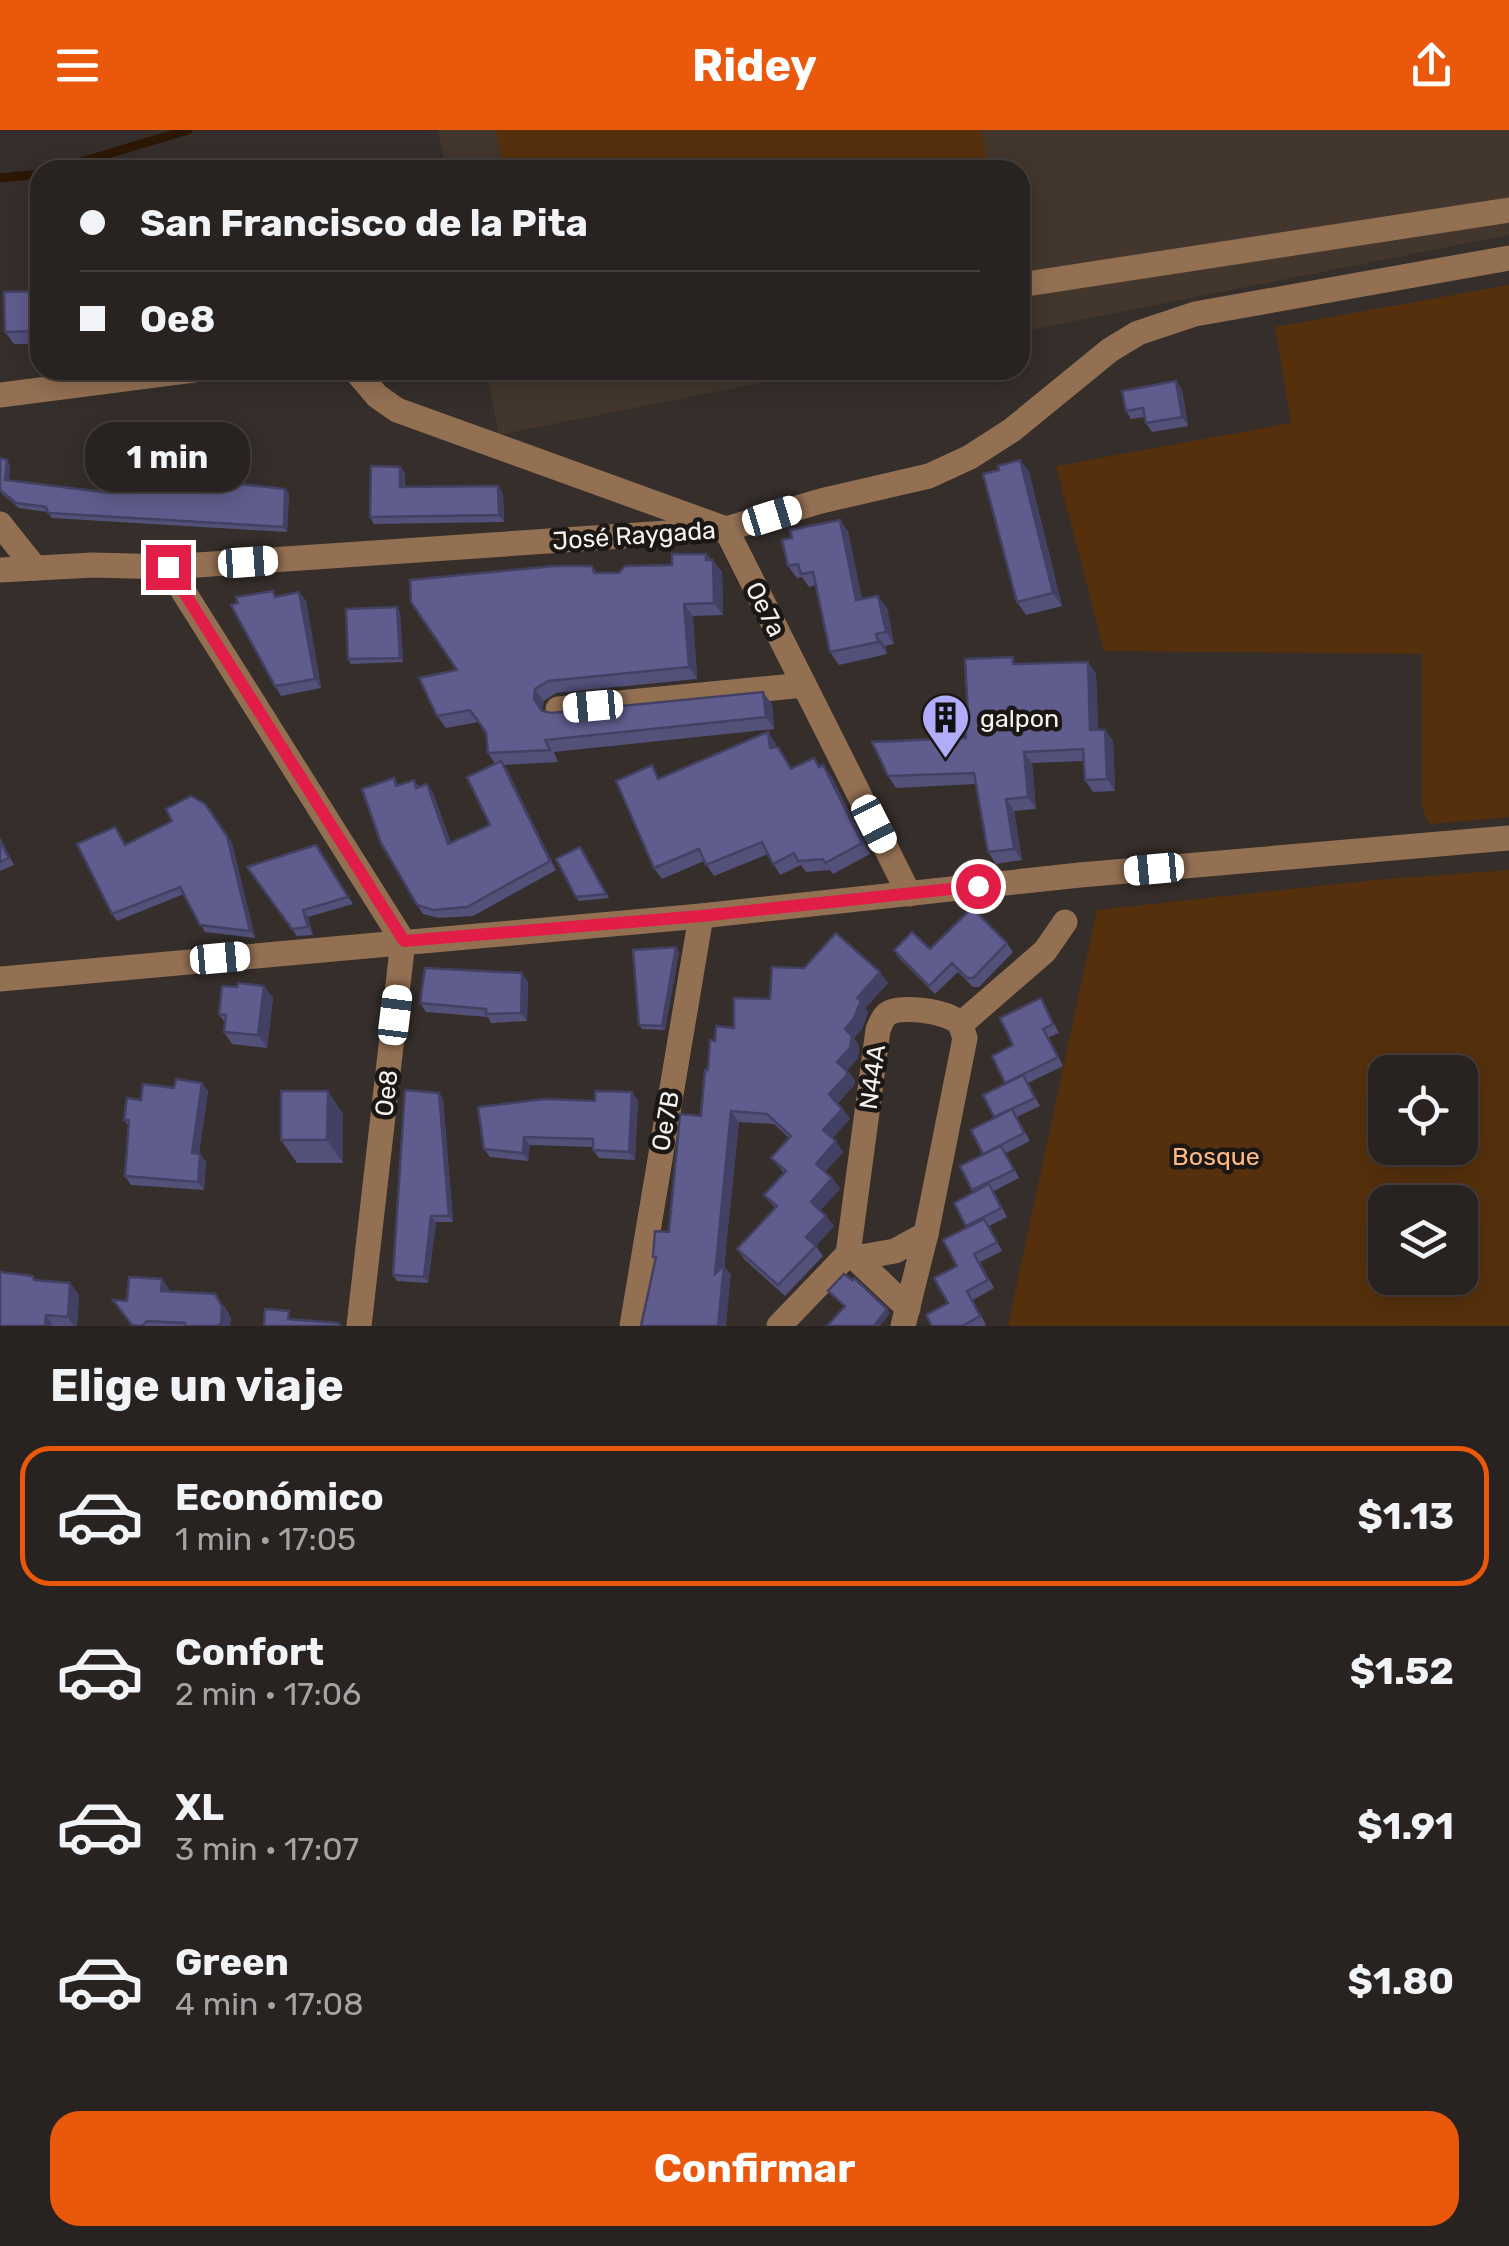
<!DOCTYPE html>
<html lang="es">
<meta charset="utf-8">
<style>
:root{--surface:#282220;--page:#302a29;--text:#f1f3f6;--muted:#a5a4a5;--line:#443f3e;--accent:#ea580c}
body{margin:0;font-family:Rubik,sans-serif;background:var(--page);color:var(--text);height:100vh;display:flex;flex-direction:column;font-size:38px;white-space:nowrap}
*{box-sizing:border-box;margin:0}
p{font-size:32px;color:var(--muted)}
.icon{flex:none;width:55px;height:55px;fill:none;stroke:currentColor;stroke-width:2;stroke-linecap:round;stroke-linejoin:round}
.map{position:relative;height:1196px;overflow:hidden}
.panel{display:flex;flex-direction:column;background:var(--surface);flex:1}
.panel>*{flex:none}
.banner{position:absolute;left:30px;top:30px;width:1000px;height:220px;border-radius:30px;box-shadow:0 5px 25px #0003,0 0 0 2px var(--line);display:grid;align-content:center;height:220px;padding:0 50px;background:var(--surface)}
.controls{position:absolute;left:1368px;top:925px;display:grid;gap:20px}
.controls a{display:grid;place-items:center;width:110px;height:110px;border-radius:20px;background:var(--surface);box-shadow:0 5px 25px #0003,0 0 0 2px var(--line);font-size:50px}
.end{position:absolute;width:45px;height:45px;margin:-22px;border:12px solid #e11d48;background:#fff;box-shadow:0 0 0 5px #fff}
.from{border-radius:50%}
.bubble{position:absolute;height:70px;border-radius:30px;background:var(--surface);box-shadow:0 5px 25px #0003,0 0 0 2px var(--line);font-size:32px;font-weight:700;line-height:70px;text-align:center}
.car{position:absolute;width:30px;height:60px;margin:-30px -15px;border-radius:12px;box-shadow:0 0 8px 2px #0007;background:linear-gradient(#fff 24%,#345 0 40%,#fff 0 76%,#345 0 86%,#fff 0)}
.banner b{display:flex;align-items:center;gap:35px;height:95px;font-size:38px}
.banner b+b{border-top:2px solid var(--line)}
.banner i{width:25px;height:25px;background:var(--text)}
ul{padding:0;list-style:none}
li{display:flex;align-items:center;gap:30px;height:140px;margin:0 20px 15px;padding:0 30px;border:5px solid transparent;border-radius:30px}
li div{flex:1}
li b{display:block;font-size:38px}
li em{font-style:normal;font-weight:700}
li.active{border-color:var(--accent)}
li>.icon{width:90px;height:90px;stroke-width:1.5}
h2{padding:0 50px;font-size:45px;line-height:120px}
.action{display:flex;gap:20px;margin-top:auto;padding:20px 50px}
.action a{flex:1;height:115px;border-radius:30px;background:var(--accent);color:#fff;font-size:40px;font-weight:700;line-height:115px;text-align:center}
header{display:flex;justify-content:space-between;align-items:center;height:130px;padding:0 50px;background:var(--accent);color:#fff;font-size:45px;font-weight:700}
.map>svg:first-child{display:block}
.built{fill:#42362d}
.green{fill:#56300c;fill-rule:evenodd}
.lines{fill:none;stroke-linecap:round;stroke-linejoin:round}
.stream{stroke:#2c1704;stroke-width:9}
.minor{stroke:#947053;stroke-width:25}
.wall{fill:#53507a}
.shaded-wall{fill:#434163}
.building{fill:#605d8e;stroke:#434163;stroke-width:2.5}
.route{stroke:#e11d48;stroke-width:12}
.labels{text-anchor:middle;stroke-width:9;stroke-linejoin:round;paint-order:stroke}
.street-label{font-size:25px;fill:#f5f1ee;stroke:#1a1715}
.poi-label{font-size:25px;fill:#f5f1ee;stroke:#1a1715;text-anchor:start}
.park-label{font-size:25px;fill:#ffba82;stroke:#1a1715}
</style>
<header><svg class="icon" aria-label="menu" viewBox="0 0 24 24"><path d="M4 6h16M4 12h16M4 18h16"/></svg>Ridey<svg class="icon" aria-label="share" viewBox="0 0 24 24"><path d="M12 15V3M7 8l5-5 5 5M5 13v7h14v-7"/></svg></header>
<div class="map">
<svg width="1509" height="1196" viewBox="0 0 1509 1196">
<rect width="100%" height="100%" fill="#352e2a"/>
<g class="built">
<polygon points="438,0 1509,0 1509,105 1020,202 1020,40 446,40"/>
<polygon points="486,240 826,240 499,305"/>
</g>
<g class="green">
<polygon points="496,0 981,0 989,40 504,40"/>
<polygon points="1509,155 1509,687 1429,694 1422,677 1422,524 1104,521 1056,336 1291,293 1275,197"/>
<path d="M1509,740V1196H1008L1097,780L1375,750ZM1460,942V1018H1385V942ZM1460,1072V1148H1385V1072Z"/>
</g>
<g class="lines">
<g class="stream">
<polyline points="54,40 188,0"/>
<polyline points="0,48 40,44"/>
</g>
<g class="minor">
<polyline points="1020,155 1509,80"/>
<polyline points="355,240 377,266 397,280 726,399 909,764"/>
<polyline points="0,265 194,240"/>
<polyline points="0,394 35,438"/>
<polyline points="168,437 403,811 359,1196"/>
<polyline points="0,440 93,435 168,437 726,399 821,371 929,346 970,327 1012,300 1110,220 1138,203 1195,184 1509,128"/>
<polyline points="558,579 804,555"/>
<polyline points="0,849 701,786 1080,745 1509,708"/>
<polyline points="961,894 1045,821 1065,792"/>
<polyline points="848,1124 855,1128 895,1121 926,1104"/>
<polyline points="855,1128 908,1178"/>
<polyline points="632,1196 701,786"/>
<path d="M779,1196L848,1124L878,900C880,895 882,889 886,885C897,874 948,881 959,893C962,897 963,903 965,908L926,1104L903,1196"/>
</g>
</g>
<g class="wall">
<polygon points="40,161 40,214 14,214 5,202"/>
<polygon points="1176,251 1182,260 1188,296 1152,302 1146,293 1145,287 1131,289 1126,281"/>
<polygon points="0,328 10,335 9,350 111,363 213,357 285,359 289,364 287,402 52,388 47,382 19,378 0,362"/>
<polygon points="1020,330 1029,342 1062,476 1026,485 1017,472 999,340"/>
<polygon points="405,343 405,357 503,363 504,392 374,394 370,387"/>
<polygon points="840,390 848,402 862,469 887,478 894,514 885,516 887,524 839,535 830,522 816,455 809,457 802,447 797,448 788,436 792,408"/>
<polygon points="706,424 722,442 723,485 693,486 697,549 556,563 544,571 542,581 551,583 772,574 774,599 554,622 558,632 504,635 556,740 473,786 439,788 423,784 417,775 394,648 398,655 414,650 419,657 433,663 451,713 490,695 495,634 488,623 486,602 479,592 446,598 437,586 457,540 592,436 597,443 619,443 672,435"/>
<polygon points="299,462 306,471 321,558 281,566 275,556 276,466"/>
<polygon points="400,482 403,532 351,534 348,529"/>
<polygon points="1088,532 1096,544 1098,600 1105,600 1113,611 1115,661 1093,662 1085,650 1084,631 1032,633 1036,679 1014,681 1022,730 996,734 988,722 976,654 896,658 888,646 966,608 968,585 1018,534"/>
<polygon points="776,614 776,617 778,617 792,638 814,628 820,637 831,646 870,724 833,744 830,740 806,742 801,735 780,745 768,724 714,746 704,731 662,749 654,738 661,648"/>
<polygon points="205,674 232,713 255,808 205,802 184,764 117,791 112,784 115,697 126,714"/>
<polygon points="0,708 14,735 0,741"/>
<polygon points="316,715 353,774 308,787 313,805 297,806 247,737"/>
<polygon points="580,717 609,768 579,771 576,767"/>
<polygon points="1007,813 1013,822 979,857 973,857 958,842 935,864 899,828 894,820 930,819"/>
<polygon points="676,817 679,822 665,900 642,899 639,895"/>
<polygon points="528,852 527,891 491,893 488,887 426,882 420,873"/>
<polygon points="888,853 865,878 868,882 862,899 854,908 859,916 858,928 847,940 855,951 854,955 838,973 850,989 832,1008 843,1022 825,1042 832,1048 840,1059 820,1080 834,1096 816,1116 823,1126 785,1166 745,1130 737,1119 775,1078 764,1065 784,1043 771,1028 789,1008 774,994 739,992 724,1136 731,1145 655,1130 653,1127 669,1102 701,986 708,940 715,911 770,869"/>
<polygon points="264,856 273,868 267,918 232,914 224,902 225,893 219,884 237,857"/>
<polygon points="1041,868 1059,903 1049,907 1063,936 1028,953 1040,976 1017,987 1030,1011 1006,1023 1019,1048 994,1061 1007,1087 989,1096 1002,1121 980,1132 994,1158 973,1170 986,1195 984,1196 932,1196 948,1173 967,1098 954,1073 974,1062 960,1036 984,1025 1006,954 1013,915"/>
<polygon points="202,953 208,961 199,1023 206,1032 204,1060 131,1055 125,1046 129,996 124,990 141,970 174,958"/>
<polygon points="443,969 453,1092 436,1092 428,1153 397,1151 393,1145"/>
<polygon points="638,970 635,1030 599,1028 593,1020 593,1017 530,1015 528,1031 490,1027 484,1019 595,971"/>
<polygon points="343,984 343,1033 297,1033 281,1010"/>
<polygon points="32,1146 36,1150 70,1153 79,1165 77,1196 0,1196"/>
<polygon points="162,1149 170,1161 224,1176 231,1188 230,1196 132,1196 113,1170 127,1171"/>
</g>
<g class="shaded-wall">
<polygon points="1176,251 1182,260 1188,296 1182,287"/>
<polygon points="7,330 10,335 8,355 5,350"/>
<polygon points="1020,330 1029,342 1062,476 1053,463"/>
<polygon points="400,337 405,343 404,364 400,357"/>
<polygon points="498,356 503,363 504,392 499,385"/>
<polygon points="285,359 289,364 287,402 284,397"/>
<polygon points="840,390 848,402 865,483 856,470"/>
<polygon points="706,424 714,435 713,430 722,442 723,485 714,473"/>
<polygon points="299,462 306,471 321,558 315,549"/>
<polygon points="878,466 887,478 894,514 886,502"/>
<polygon points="684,474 693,486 697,549 689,537"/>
<polygon points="397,477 400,482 403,532 400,528"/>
<polygon points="876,504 885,516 887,524 878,512"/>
<polygon points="1088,532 1096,544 1099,612 1090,600"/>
<polygon points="535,559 544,571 542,582 534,569"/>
<polygon points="763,562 772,574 774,599 766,587"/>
<polygon points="1105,600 1113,611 1115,661 1107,649"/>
<polygon points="768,602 776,614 778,629 770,618"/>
<polygon points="1024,622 1032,633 1036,679 1028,667"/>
<polygon points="501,631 507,639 556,740 550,731"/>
<polygon points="823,635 831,646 870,724 862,713"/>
<polygon points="427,654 433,663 454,723 448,714"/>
<polygon points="1006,669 1014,681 1022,730 1014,719"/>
<polygon points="227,706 232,713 255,808 250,801"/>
<polygon points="303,780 308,787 313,805 308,797"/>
<polygon points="676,817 679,822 665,900 662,896"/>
<polygon points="880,842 888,853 865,878 868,882 862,899 854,908 859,916 858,928 845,943 837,932 845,899 857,868"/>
<polygon points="522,843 528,852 527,891 521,883"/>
<polygon points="264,856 273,868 267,918 258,905"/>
<polygon points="847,941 855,951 854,955 836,974 829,964"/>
<polygon points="202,953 208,961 198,1031 192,1023"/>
<polygon points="328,961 343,984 343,1033 327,1010"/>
<polygon points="632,962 638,970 635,1030 629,1022"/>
<polygon points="439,963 443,969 453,1092 449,1086"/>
<polygon points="842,979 850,989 830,1011 823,1000"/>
<polygon points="731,981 739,992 724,1136 731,1145 726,1196 718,1196 715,1144"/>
<polygon points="524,1007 530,1015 528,1031 523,1023"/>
<polygon points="836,1011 843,1022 823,1044 816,1034"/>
<polygon points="200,1024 206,1032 204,1060 198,1052"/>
<polygon points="832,1048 840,1059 818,1083 811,1072"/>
<polygon points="431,1086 436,1092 428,1153 424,1147"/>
<polygon points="826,1086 834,1096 814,1118 806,1107"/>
<polygon points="162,1149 170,1162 161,1161"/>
<polygon points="70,1153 79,1165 77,1196 74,1196 68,1187"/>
<polygon points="215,1164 231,1188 230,1196 218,1196"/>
<polygon points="887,1179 890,1183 880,1196 874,1196"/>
<polygon points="46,1185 53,1196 45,1196"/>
</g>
<g class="building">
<polygon points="40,161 40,201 5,202 4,162"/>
<polygon points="1176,251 1182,287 1146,293 1143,278 1126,281 1122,261"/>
<polygon points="0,328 7,330 5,350 111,363 112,352 213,357 214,351 285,359 284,397 48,383 46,377 16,373 0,360"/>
<polygon points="1020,330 1053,463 1017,472 983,344 999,340 998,336"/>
<polygon points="371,336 400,337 400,357 498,356 499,385 370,387"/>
<polygon points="840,390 856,470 878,466 886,502 876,504 878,512 830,522 813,442 801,444 798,434 788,436 782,410 792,408 790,400"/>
<polygon points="672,424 706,424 706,430 713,430 714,473 684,474 689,537 548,551 535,559 534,569 542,581 551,583 763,562 766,587 545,610 550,620 488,623 486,602 470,580 437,586 419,548 457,540 411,472 410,450 554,436 592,436 594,443 619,443 625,436 672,435"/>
<polygon points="273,461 275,467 299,462 315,549 275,556 231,475 238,473 236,467"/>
<polygon points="397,477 400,528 348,529 346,479"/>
<polygon points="1013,527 1013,534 1088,532 1090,600 1105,600 1107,649 1085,650 1083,619 1024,622 1028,667 1006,669 1014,719 988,722 974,643 888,646 872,612 966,608 965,585 968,585 965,529"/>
<polygon points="768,602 770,618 778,617 791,639 814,628 819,637 823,635 862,713 825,733 823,729 798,731 794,723 773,734 762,712 706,735 699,719 654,738 616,651 652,635 658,649"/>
<polygon points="501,631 550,731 467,777 433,780 417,775 381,713 362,659 394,648 396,656 414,650 416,658 427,654 448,714 490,695 467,647"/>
<polygon points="191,666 205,674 227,706 250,801 200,795 180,757 112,784 77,714 115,697 125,715 172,691 166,679"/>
<polygon points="0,711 9,728 0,732"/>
<polygon points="316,715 348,767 303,780 308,797 292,799 247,737"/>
<polygon points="580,717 606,764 576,767 556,729"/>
<polygon points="972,778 1007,813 973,848 967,848 952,833 929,856 894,820 912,802 930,819"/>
<polygon points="836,803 880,842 857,868 861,871 854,888 845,899 852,906 850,918 837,932 847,941 847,945 829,964 842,979 823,1000 836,1011 816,1034 832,1048 811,1072 826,1086 806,1107 816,1116 778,1155 737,1119 777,1076 764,1065 786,1041 771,1028 791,1006 767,984 731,981 715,1144 724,1135 718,1196 641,1196 656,1127 653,1127 655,1101 669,1102 680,984 701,986 705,940 708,940 710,910 715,911 716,896 734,898 734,868 770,869 772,837 804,838"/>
<polygon points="676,817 662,896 639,895 633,820"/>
<polygon points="425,838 522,843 521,883 486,884 486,879 420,873"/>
<polygon points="238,853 264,856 258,905 224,902 226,885 219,884 222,856 237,857"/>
<polygon points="1041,868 1053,894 1043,899 1058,927 1005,953 992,926 1013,915 1000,888"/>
<polygon points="1023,945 1035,968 994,987 983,965"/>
<polygon points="176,949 202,953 192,1023 200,1024 198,1052 125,1046 129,990 124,990 127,968 141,970 143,954 174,958"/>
<polygon points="405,960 439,963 449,1086 431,1086 424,1147 393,1145"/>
<polygon points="281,961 328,961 327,1010 281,1010"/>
<polygon points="595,961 632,962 629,1022 593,1020 593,1009 524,1007 523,1023 484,1019 478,977 545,969 595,971"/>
<polygon points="1012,979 1024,1003 983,1024 971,1000"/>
<polygon points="1001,1016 1014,1040 972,1060 960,1036"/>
<polygon points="989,1054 1001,1078 966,1096 954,1073"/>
<polygon points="984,1089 997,1112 974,1124 988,1150 967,1161 980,1186 962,1196 932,1196 926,1185 948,1173 934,1148 957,1136 943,1110"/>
<polygon points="0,1142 32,1146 34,1150 70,1153 68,1187 46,1185 45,1196 0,1196"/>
<polygon points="844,1144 852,1150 854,1148 887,1179 874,1196 827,1196 845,1176 828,1161"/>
<polygon points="129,1147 162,1149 161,1161 215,1164 222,1176 221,1193 218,1196 185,1196 185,1193 147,1191 142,1196 132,1195 113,1170 127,1171"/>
<polygon points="265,1179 289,1181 288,1189 338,1193 340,1196 264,1196"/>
</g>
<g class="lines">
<polyline class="route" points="168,437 404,811 701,786 978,756"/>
</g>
<defs>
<symbol id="building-pin" viewBox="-11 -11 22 30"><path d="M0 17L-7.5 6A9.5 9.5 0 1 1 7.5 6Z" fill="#b1adfa" stroke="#1a1715"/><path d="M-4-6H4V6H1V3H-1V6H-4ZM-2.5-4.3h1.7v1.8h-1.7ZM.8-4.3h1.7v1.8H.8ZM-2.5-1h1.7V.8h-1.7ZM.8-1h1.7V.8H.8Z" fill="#111"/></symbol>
</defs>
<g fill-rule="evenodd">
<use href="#building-pin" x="918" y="560" width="55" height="75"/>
</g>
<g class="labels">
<g class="street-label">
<text transform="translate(634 405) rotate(-4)" y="9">José Raygada</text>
<text transform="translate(766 479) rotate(63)" y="9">Oe7a</text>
<text transform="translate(872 947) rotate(-82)" y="9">N44A</text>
<text transform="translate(386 963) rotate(-83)" y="9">Oe8</text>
<text transform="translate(665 991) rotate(-80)" y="9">Oe7B</text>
</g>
<g class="poi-label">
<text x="980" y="597">galpon</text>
</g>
<g class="park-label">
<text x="1216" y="1035">Bosque</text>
</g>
</g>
</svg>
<div class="controls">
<a><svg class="icon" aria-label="locate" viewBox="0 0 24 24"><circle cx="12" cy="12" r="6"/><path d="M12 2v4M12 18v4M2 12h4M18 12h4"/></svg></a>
<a><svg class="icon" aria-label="layers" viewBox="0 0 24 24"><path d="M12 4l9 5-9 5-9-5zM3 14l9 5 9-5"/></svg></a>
</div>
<i class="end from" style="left:978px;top:756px"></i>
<i class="end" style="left:168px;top:437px"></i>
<div class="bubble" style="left:85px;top:292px;width:165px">1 min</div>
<i class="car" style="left:772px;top:386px;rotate:73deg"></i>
<i class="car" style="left:248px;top:432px;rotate:86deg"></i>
<i class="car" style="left:593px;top:576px;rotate:265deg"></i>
<i class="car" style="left:874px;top:694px;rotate:153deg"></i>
<i class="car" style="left:1154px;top:739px;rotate:265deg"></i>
<i class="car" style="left:220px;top:828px;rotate:85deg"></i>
<i class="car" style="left:395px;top:885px;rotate:7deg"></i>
<div class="banner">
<b><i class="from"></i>San Francisco de la Pita</b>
<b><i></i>Oe8</b>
</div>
</div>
<section class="panel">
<h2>Elige un viaje</h2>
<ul>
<li class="active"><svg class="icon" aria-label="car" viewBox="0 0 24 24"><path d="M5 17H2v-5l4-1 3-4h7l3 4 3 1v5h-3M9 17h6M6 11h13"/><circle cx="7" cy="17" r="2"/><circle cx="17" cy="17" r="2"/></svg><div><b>Económico</b><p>1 min · 17:05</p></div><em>$1.13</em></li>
<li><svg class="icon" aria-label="car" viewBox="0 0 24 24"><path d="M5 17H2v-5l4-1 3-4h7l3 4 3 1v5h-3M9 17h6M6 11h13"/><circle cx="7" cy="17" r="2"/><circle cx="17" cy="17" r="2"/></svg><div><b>Confort</b><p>2 min · 17:06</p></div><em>$1.52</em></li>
<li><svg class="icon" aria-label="car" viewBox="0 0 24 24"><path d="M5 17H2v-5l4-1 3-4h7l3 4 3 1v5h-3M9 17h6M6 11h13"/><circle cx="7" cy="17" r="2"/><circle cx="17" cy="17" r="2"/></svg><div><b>XL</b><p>3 min · 17:07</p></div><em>$1.91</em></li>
<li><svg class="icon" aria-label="car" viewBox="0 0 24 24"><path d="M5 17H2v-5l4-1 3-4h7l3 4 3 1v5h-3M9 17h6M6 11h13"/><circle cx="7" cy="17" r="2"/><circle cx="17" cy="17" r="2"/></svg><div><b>Green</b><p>4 min · 17:08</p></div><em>$1.80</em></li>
</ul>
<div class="action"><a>Confirmar</a></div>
</section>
